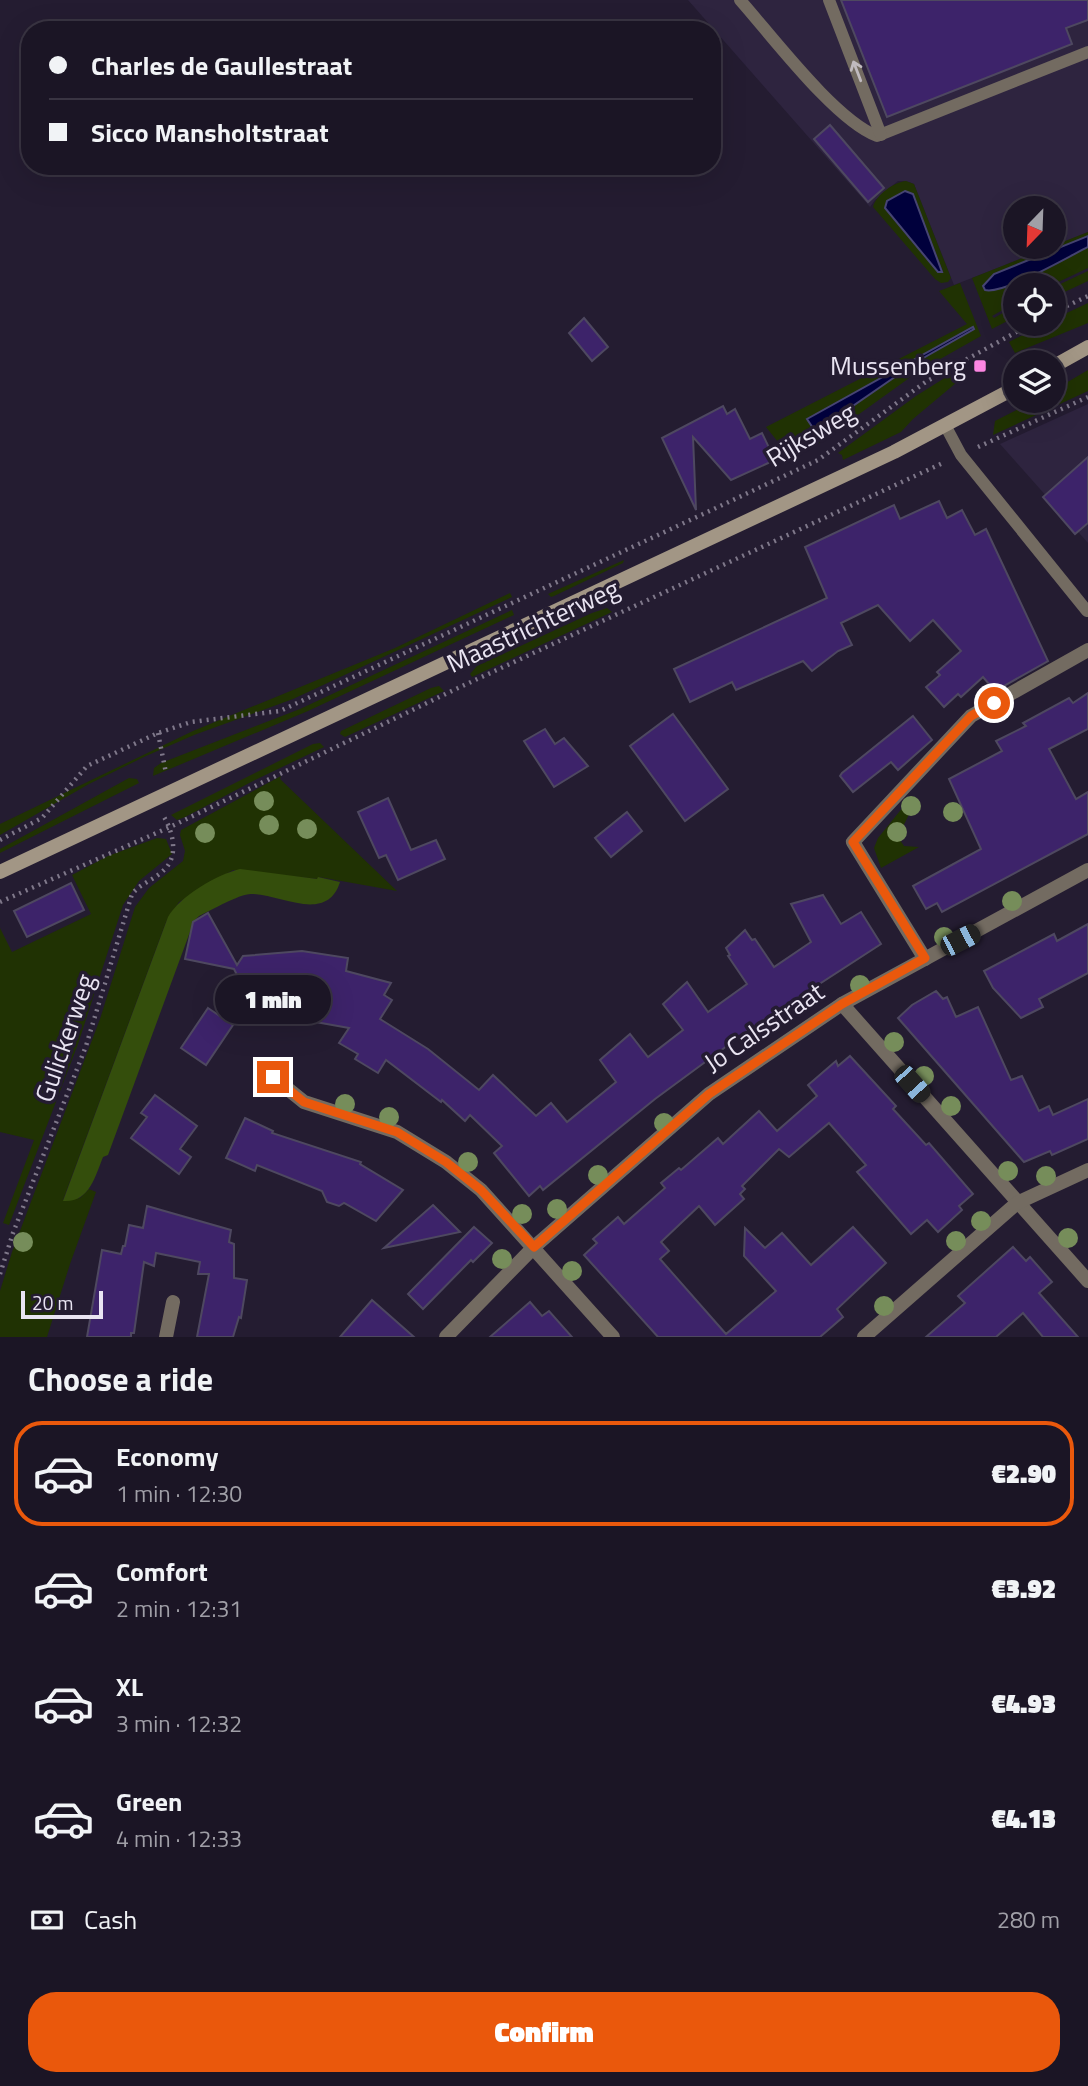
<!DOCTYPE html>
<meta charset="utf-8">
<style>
:root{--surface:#1b1525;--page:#282232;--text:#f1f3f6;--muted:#a09fa7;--line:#393442;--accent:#ea580c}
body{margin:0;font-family:"Titillium Web",sans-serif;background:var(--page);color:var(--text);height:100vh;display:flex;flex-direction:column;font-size:26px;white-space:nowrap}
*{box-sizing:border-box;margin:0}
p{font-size:23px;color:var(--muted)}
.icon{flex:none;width:38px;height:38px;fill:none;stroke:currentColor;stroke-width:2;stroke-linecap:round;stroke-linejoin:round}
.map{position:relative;height:1337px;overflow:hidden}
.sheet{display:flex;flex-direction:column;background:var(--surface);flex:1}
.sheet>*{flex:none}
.banner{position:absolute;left:21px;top:21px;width:700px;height:154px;border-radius:28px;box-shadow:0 7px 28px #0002,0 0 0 2px var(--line);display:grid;align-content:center;height:154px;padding:0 28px;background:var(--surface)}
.needle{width:46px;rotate:203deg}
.buttons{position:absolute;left:1003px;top:196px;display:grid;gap:14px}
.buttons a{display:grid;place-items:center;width:63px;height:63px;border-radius:50%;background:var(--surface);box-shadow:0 7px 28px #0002,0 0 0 2px var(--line);font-size:35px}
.scale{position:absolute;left:21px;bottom:18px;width:82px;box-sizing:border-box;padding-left:7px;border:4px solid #e9e4f2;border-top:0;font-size:19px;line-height:24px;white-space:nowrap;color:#e9e4f2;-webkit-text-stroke:5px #241c31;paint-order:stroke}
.end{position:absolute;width:32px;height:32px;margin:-16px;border:9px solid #ea580c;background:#fff;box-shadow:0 0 0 4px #fff}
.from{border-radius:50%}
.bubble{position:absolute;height:49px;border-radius:24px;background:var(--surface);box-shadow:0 7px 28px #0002,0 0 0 2px var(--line);font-size:23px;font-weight:800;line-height:49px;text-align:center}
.car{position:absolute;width:21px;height:42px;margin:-21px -10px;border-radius:9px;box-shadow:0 0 5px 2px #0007;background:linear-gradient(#222 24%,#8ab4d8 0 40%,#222 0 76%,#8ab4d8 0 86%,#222 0)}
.banner b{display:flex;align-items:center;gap:24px;height:66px;font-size:26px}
.banner b+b{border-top:2px solid var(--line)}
.banner i{width:18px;height:18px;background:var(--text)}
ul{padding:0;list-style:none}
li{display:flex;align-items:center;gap:21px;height:105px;margin:0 14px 10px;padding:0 14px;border:4px solid transparent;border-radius:28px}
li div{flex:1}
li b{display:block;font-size:26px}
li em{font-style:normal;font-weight:800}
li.selected{border-color:var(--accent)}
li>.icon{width:63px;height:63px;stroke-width:1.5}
h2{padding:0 28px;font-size:32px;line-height:84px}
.pay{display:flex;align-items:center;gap:18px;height:77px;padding:0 28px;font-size:26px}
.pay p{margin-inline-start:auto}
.primary-button{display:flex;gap:14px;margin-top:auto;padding:14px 28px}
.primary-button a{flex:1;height:80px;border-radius:28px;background:var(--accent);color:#fff;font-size:28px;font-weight:800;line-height:80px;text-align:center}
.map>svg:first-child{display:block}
.built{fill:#2e243f}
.green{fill:#203203;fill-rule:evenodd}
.forest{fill:#344e0c}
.water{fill:#00003c;stroke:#464473;stroke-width:2}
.building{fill:#3d236a;stroke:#4e4860;stroke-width:2}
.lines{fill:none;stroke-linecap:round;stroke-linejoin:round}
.path{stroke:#7f788a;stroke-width:4.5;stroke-dasharray:2 5;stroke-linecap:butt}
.lane{stroke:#736b61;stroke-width:12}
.street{stroke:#736b61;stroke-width:14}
.secondary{stroke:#a29685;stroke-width:14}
.tree{fill:#768d5a}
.oneway{stroke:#c0babf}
.route{stroke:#ea580c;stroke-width:9}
.poi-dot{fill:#fd86e2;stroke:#241c31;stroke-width:2.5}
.labels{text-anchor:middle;stroke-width:7;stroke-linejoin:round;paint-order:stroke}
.poi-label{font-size:26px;fill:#e9e4f2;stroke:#241c31;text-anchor:end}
.street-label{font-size:26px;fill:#e9e4f2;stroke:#241c31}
</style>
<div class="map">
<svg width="1088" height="1337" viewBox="0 0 1088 1337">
<rect width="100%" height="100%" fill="#241c31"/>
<g class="built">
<polygon points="688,0 1088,0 1088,232 1054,246 1054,208 1015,208 1015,247 1051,247 954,285 914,184 906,181 898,181 875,200 870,207"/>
<polygon points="1088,404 1088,543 1000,444"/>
</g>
<g class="green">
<path d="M906,181L914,184L951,278L948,282L941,283L935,279L873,207C876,195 894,182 906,181ZM913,194L943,271L942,272H938L885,208Z"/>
<polygon points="1088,232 1088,236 985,290 991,291 1006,287 1088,247 1088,268 1052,285 1015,285 1015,303 992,316 994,318 1015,306 1015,317 992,329 972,278"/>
<polygon points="1088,271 1088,281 1054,297 1054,287"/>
<path d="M960,283L981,336L919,371L812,448L808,443L790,453L798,463H795L766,427L967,324L939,291ZM972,327L973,329L918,361L830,422L807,419Z"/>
<polygon points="1088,303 1088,323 1015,353 1009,342 1044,324 1054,324 1054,319"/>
<polygon points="1088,370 1088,391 993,435 995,421 1034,401 1054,401 1054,390"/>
<polygon points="951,374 956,383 913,419 901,432 843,460 842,455 838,453 916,396"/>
<polygon points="624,560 623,563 554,596 551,597 548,594"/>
<polygon points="510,593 512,597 293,699 194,735 146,756 89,784 0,835 0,824 193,731 395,648"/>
<polygon points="607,608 612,612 472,677 470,674 477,666 592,613"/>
<polygon points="512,610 514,615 308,711 153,776 154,768 161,763 300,709"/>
<polygon points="439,686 444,691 345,737 340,734 341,731 431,688"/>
<polygon points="320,743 324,747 255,780 185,817 177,820 171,815 313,744"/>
<polygon points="281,776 280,779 397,891 319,877 318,879 233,870 179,902 166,922 63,1200 80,1198 89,1189 96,1192 70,1264 47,1337 0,1337 0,1291 12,1252 100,1019 135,907 149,888 183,861 185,851 180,835 181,830"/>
<polygon points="129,778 137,779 139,783 0,853 0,849"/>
<polygon points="912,796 916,800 898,837 904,846 919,847 881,868 874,848 878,838"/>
<polygon points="157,838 166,839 172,854 139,881 123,905 78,1044 9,1225 3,1223 34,1140 0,1132 0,928 12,952 91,914 72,875 108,856"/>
</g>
<path class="forest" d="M240,869L317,879L318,877L340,882C327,924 280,894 251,894C239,894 212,910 199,916L194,921L108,1155L103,1157C95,1177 89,1203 63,1201L168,917C180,896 216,875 240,869Z"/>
<g class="water">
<polygon points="905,191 913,194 942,272 938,272 885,208 887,201"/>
<path d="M1088,236V247C1068,257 1003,295 985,290L983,286L994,274Z"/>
<polygon points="973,327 974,329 918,361 818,430 815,431 807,419"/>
</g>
<g class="building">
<polygon points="841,0 1088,0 1088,20 1066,28 1072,44 887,117"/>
<polygon points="830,125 884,188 868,202 814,139"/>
<polygon points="584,318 608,347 592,361 569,333"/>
<polygon points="723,406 727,414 735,409 750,439 762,433 775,460 731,480 693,437 696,510 662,438"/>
<polygon points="1088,457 1088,523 1075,534 1043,497"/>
<polygon points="939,501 947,518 962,510 975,535 986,529 1048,661 995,691 983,677 961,697 958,694 944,707 926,687 940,675 937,672 961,651 933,620 910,641 878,605 841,623 852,645 838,651 812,671 803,661 736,690 732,682 690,702 674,669 827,598 805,547 894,505 900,519"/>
<polygon points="1088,693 1088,729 1049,749 1076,799 1088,792 1088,834 942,912 937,903 926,909 913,886 981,849 949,779 1002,751 996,741 1026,726 1023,723 1069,698 1073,703"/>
<polygon points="673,714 728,789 685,821 630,746"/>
<polygon points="913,716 932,740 898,770 891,762 853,792 840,776 842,773"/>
<polygon points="545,729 555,744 564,738 588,766 554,787 524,741"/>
<polygon points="388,798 411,850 436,840 445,859 398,880 386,855 379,858 358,812"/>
<polygon points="627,812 642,831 611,857 595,838"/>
<polygon points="71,883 84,910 27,937 14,911"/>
<polygon points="823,895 841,924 861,912 881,944 750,1029 655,1099 543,1190 540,1186 529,1196 494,1153 502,1146 470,1115 465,1121 442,1100 441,1102 386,1060 378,1073 355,1059 358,1054 339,1043 349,1028 288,1017 282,1013 279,1017 259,1019 234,969 185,959 193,922 208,913 237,965 243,956 302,951 348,958 346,971 391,983 384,995 392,1000 380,1019 428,1049 479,1090 493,1075 536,1116 551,1103 567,1122 616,1082 600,1060 630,1034 648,1057 683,1030 663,1004 687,982 708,1012 747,984 728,956 730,955 726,948 745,930 752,940 755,939 774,967 811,942 791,904"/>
<polygon points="1088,924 1088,973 1039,999 1043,1007 1021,1018 993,988 984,971 1054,934 1057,941"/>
<polygon points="936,991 943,999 947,997 956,1017 978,1007 1011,1080 1022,1076 1039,1111 1049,1106 1053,1115 1088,1099 1088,1139 1052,1155 1050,1151 1024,1162 898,1018 912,1005"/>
<polygon points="208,1008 233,1025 206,1065 181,1048"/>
<polygon points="850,1056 896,1106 893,1109 926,1145 929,1143 973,1194 959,1206 962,1210 938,1232 927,1220 911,1234 857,1172 866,1165 829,1123 789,1157 779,1149 742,1186 745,1189 740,1194 744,1199 715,1225 699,1206 661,1242 669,1251 660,1259 726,1334 776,1291 744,1256 745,1228 765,1248 782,1233 811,1265 853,1227 886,1263 837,1309 843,1317 820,1337 658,1337 584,1255 597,1243 593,1239 618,1217 624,1224 665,1188 661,1183 679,1168 681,1170 718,1138 723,1144 759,1111 777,1131 817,1096 808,1085 836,1061 838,1066"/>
<polygon points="155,1095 197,1126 180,1149 191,1157 179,1174 131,1138 147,1117 141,1113"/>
<polygon points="245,1118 273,1131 272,1133 361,1162 360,1164 403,1190 376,1221 344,1203 339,1206 327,1202 322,1191 257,1165 255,1171 226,1158"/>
<polygon points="433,1205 460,1232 384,1248"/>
<polygon points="147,1206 231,1230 229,1242 234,1244 234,1278 247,1280 241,1318 239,1317 233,1337 197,1337 209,1274 198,1274 200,1262 156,1253 154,1266 144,1262 134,1333 131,1333 131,1337 87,1337 102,1250 121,1254 123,1246 125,1246 129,1225 143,1228"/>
<polygon points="474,1227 492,1243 473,1262 471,1260 423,1309 408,1294"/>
<polygon points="1013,1247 1026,1261 1030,1257 1052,1282 1039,1293 1078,1337 1043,1337 1023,1313 996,1337 926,1337 965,1303 958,1296"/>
<polygon points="372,1300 414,1337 340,1337"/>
<polygon points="530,1302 542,1316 549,1311 572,1337 490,1337"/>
</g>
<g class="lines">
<g class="path">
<polyline points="1054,312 1088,296"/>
<polyline points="978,447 1088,397"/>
<polyline points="158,733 166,773"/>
<polyline points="0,840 42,818 87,766 158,733 191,722 280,711 716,508 818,460 927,381 1031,324"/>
<polyline points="0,902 170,827 458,688 945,462"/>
<path d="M0,1274L13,1233L86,1046L132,894C141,883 154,880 164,870C179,856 173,832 164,817"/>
</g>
<g class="lane">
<path d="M740,0C772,36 835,120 877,136L1088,52"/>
<polyline points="829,0 881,135"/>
<polyline points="945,425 961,455 1087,611"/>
</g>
<g class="street">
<polyline points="925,959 853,842 971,716 1088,650"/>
<polyline points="842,1004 1088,1281"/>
<polyline points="273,1077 304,1102 397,1132 446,1162 481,1190 613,1337"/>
<polyline points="166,1337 173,1302"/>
<polyline points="446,1337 534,1247 709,1094 842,1004 1088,870"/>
<polyline points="864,1337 1017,1203 1088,1170"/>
</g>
<g class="secondary">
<polyline points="1054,366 1088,347"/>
<polyline points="0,872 894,452 1015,388"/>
</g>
</g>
<g class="tree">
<circle cx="264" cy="801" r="10"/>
<circle cx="911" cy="806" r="10"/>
<circle cx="953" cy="812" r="10"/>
<circle cx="269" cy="825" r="10"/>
<circle cx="307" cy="829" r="10"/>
<circle cx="897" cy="832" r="10"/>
<circle cx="205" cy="833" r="10"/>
<circle cx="1012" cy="901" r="10"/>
<circle cx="944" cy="937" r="10"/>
<circle cx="860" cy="985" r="10"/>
<circle cx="894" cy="1042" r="10"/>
<circle cx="924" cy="1076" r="10"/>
<circle cx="345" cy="1104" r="10"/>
<circle cx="951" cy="1106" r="10"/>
<circle cx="389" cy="1117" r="10"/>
<circle cx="664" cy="1123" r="10"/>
<circle cx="468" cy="1162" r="10"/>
<circle cx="1008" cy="1171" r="10"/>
<circle cx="598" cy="1175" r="10"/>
<circle cx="1046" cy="1176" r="10"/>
<circle cx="557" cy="1209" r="10"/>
<circle cx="522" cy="1214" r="10"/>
<circle cx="981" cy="1221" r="10"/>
<circle cx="1068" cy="1238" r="10"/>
<circle cx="956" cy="1241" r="10"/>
<circle cx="23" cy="1242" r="10"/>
<circle cx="502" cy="1259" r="10"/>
<circle cx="572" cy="1271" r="10"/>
<circle cx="884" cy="1306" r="10"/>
</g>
<defs><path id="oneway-shaft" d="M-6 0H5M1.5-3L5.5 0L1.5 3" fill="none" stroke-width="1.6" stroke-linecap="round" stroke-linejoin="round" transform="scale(1.75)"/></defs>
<use class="oneway" href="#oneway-shaft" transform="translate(857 71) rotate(-111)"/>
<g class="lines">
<polyline class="route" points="273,1077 304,1102 397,1132 446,1162 481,1190 534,1247 709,1094 842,1004 925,958 853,842 971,716 994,703"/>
</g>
<rect class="poi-dot" x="973" y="359" width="14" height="14" rx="3.5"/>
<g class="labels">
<g class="poi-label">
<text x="966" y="375">Mussenberg</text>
</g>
<g class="street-label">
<text transform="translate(811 435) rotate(-31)" y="9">Rijksweg</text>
<text transform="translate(533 626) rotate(-25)" y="9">Maastrichterweg</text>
<text transform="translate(764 1027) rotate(-34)" y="9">Jo Calsstraat</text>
<text transform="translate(65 1038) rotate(-71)" y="9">Gulickerweg</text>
</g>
</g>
</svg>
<div class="buttons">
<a><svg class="needle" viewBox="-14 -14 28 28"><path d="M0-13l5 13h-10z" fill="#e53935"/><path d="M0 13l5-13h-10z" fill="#a09fa7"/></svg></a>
<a><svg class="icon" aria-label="locate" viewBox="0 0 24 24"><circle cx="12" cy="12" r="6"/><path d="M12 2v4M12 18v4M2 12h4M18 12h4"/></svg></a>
<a><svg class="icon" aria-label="layers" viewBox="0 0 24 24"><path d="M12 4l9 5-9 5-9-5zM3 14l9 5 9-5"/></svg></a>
</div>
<div class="scale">20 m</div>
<i class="end from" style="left:994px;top:703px"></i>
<i class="end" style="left:273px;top:1077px"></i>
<div class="bubble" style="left:215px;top:975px;width:116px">1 min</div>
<i class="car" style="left:960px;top:940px;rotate:63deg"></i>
<i class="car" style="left:912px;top:1084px;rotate:138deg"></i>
<div class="banner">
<b><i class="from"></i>Charles de Gaullestraat</b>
<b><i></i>Sicco Mansholtstraat</b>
</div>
</div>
<section class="sheet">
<h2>Choose a ride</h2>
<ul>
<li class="selected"><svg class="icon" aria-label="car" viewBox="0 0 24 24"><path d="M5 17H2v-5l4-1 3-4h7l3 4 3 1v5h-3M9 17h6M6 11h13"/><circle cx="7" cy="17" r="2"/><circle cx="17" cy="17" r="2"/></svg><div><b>Economy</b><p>1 min · 12:30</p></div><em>€2.90</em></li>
<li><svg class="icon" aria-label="car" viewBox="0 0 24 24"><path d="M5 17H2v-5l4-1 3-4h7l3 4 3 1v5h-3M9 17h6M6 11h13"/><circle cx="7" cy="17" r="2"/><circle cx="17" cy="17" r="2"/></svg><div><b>Comfort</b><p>2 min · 12:31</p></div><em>€3.92</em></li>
<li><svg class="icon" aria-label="car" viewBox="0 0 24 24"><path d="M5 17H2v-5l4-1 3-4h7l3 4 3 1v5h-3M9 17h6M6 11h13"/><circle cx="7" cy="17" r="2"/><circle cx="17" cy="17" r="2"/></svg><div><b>XL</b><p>3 min · 12:32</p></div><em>€4.93</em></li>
<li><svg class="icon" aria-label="car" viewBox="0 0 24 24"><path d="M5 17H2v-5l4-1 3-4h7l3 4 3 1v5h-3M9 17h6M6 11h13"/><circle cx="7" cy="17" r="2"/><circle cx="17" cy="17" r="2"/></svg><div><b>Green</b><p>4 min · 12:33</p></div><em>€4.13</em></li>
</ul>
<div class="pay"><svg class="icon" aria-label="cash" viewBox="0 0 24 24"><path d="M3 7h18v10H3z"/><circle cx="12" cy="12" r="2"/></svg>Cash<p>280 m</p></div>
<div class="primary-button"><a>Confirm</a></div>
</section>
